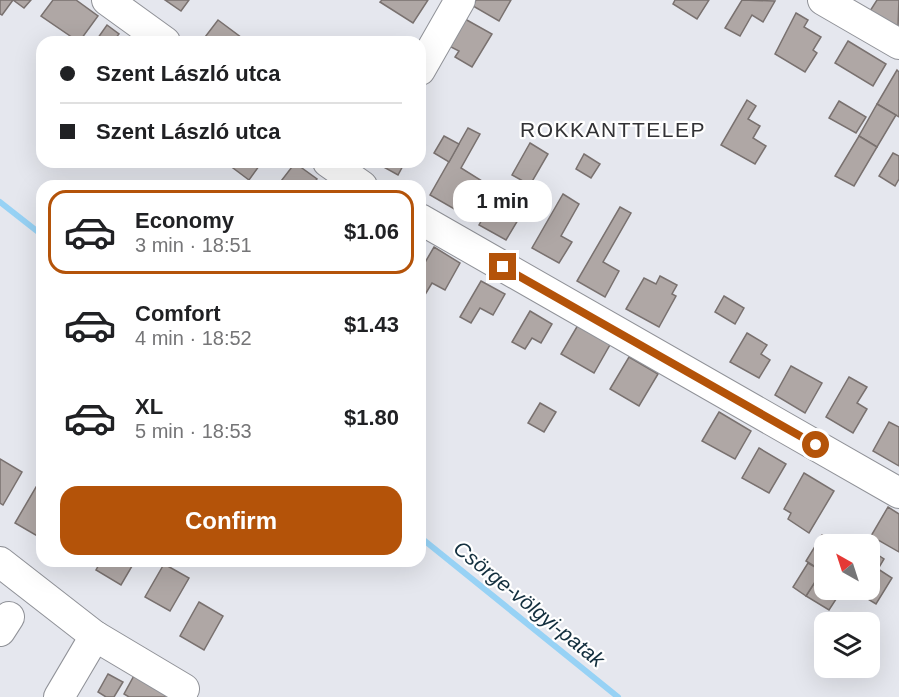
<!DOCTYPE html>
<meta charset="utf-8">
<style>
:root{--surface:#fff;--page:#f2f2f2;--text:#202124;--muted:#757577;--line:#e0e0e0;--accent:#b45309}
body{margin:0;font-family:Helvetica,sans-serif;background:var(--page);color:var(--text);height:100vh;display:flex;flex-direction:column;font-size:22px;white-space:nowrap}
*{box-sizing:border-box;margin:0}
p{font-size:20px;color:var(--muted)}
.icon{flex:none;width:33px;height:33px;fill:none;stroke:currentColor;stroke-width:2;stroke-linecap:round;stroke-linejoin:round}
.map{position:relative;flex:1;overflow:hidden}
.drawer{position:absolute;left:36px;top:180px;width:390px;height:387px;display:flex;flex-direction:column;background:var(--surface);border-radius:18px;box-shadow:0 6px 24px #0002}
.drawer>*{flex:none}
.hud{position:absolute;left:36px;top:36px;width:390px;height:132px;border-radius:18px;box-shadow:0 6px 24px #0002;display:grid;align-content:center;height:132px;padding:0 24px;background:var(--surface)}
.needle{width:39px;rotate:321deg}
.fabs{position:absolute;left:814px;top:534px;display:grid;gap:12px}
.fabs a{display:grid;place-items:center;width:66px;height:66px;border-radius:12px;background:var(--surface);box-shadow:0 6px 24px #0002;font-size:30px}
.end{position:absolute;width:27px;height:27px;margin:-14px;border:8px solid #b45309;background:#fff;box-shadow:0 0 0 3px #fff}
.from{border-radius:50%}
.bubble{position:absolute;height:42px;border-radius:18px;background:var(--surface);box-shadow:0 6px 24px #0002;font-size:20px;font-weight:700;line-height:42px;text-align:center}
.hud b{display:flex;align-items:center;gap:21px;height:57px;font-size:22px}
.hud b+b{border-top:2px solid var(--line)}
.hud i{width:15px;height:15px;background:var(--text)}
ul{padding:10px 0 0;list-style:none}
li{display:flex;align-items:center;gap:18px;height:84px;margin:0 12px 9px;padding:0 12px;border:3px solid transparent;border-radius:18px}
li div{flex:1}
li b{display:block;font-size:22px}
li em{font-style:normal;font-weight:700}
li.current{border-color:var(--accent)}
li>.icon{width:54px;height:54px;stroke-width:1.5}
.primary-button{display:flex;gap:12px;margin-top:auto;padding:12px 24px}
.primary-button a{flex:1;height:69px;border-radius:18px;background:var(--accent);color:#fff;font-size:24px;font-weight:700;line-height:69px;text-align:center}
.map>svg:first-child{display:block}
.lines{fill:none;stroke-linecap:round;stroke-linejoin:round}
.stream{stroke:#97d2f5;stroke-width:6}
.building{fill:#afa7a5;stroke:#79716f;stroke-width:1.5}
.minor-casing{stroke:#909298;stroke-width:32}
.minor{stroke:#fff;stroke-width:30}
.route{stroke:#b45309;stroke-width:8}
.labels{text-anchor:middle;stroke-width:4.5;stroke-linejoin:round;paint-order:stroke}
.neighbourhood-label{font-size:21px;letter-spacing:1.5px;fill:#323235;stroke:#fff}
.water-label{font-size:21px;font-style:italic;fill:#132f3e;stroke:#fff}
</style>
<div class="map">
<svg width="899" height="697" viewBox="0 0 899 697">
<rect width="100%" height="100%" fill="#e5e7ee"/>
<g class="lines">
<g class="stream">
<polyline points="0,202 42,235"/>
<polyline points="420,537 618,697"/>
</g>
</g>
<g class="building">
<polygon points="0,0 31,0 24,8 13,0 2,15 0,14"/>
<polygon points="53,0 76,0 98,16 79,42 41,16"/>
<polygon points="165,0 189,0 181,11"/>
<polygon points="382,0 428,0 413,23 380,2"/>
<polygon points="476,0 511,0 499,21 473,6"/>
<polygon points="675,0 709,0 697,19 673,4"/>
<polygon points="742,0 775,1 763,22 752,15 740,36 725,28"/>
<polygon points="877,0 899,0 898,27 870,11"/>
<polygon points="796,13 808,20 804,27 821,37 813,50 817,53 805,72 775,54"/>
<polygon points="465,19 492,34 472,67 455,57 459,51 449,46"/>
<polygon points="218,20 242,38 239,42 202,41"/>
<polygon points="107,25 119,34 115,39 119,42 95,42"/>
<polygon points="848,41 886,64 873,86 835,63"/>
<polygon points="897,70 899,72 899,117 877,104"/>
<polygon points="747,100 756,106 748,119 760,126 753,138 766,146 755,164 721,145"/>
<polygon points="839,101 866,117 856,133 829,118"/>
<polygon points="877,104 896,115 877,147 859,136"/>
<polygon points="468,128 480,134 461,168 482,181 463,214 430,195"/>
<polygon points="444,136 459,144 449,162 434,153"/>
<polygon points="859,136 877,147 854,186 835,176"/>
<polygon points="530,143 548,154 530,185 512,175"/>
<polygon points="893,153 899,156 899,179 895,186 879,176"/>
<polygon points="584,154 600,164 591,178 576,169"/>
<polygon points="225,162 262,162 249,180"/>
<polygon points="382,162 405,162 398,175 380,165"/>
<polygon points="295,163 317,179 312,186 278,185"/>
<polygon points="563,194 579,204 561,236 572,242 559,263 532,248"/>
<polygon points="496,195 511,204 506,213 518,220 506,240 479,225"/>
<polygon points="620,207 631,213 603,262 619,271 605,297 577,281"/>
<polygon points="434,247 460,263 445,290 432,283 423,298 420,297 420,271"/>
<polygon points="660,276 677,285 672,294 676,296 659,327 626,309 644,278 656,284"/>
<polygon points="481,281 505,294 493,315 480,308 471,323 460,317"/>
<polygon points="724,296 744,308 735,324 715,312"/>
<polygon points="530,311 552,324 541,343 532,338 525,349 512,342"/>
<polygon points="578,325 611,343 594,373 561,354"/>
<polygon points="747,333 767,345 761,354 770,360 759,378 730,362"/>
<polygon points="629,357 658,374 639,406 610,389"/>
<polygon points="791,366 822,383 805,413 775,395"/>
<polygon points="849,377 867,387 857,403 867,409 853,433 826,417"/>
<polygon points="540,403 556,412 544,432 528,423"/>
<polygon points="719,412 751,431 735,459 702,441"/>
<polygon points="889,422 899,427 899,466 873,451"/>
<polygon points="759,448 786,464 769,493 742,478"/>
<polygon points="0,459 22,472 3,505 0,503"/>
<polygon points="804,473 834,491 809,533 788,519 791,513 784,509"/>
<polygon points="36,487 42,491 42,531 39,537 15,523"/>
<polygon points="888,507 899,514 899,552 871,536"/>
<polygon points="822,535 837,544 825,544 825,590 842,590 829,610 806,596 822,571 806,561"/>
<polygon points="875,553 884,559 878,569 892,578 876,604 853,590 870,590 870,557"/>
<polygon points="101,561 135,561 121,585 96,570"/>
<polygon points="808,563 822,571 806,596 793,587"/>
<polygon points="164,564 189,578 170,611 145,597"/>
<polygon points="199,602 223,616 204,650 180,636"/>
<polygon points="136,672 170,691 167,697 129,697 124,694"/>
<polygon points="108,674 123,682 114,697 106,697 98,692"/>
</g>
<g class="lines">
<defs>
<g id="minor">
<polyline points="107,0 165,42"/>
<polyline points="823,0 899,44"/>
<polyline points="420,70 460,0"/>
<polyline points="328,162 362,186"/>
<polyline points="420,219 899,493"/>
<polyline points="0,562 95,636 184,689"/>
<polyline points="0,631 9,617"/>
<polyline points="59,697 95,636"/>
</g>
</defs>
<use href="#minor" class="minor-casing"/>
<use href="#minor" class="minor"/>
</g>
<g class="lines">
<polyline class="route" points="503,267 816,445"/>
</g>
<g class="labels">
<g class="neighbourhood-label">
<text x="613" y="137">ROKKANTTELEP</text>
</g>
<g class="water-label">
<text transform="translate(529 604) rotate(39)" y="7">Csörge-völgyi-patak</text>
</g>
</g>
</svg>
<div class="fabs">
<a><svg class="needle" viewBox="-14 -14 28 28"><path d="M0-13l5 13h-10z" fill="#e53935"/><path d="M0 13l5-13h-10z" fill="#757577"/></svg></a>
<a><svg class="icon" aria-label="layers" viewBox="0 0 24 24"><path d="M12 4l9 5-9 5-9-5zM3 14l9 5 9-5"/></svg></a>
</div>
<i class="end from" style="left:816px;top:445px"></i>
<i class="end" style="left:503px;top:267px"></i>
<div class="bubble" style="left:453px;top:180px;width:99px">1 min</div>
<div class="hud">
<b><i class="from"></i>Szent László utca</b>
<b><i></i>Szent László utca</b>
</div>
<section class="drawer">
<ul>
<li class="current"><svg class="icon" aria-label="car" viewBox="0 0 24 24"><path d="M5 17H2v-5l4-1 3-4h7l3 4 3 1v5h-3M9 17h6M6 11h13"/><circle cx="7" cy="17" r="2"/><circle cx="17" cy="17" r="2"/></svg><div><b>Economy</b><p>3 min · 18:51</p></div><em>$1.06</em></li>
<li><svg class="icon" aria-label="car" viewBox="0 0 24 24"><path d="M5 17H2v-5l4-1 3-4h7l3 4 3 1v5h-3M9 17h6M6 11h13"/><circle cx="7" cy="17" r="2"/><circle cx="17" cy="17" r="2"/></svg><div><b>Comfort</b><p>4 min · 18:52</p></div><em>$1.43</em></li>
<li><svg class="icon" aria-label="car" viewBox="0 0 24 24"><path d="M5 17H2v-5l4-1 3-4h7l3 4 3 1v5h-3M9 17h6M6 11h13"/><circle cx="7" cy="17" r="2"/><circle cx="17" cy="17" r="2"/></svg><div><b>XL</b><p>5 min · 18:53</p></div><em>$1.80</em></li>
</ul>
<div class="primary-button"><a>Confirm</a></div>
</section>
</div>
